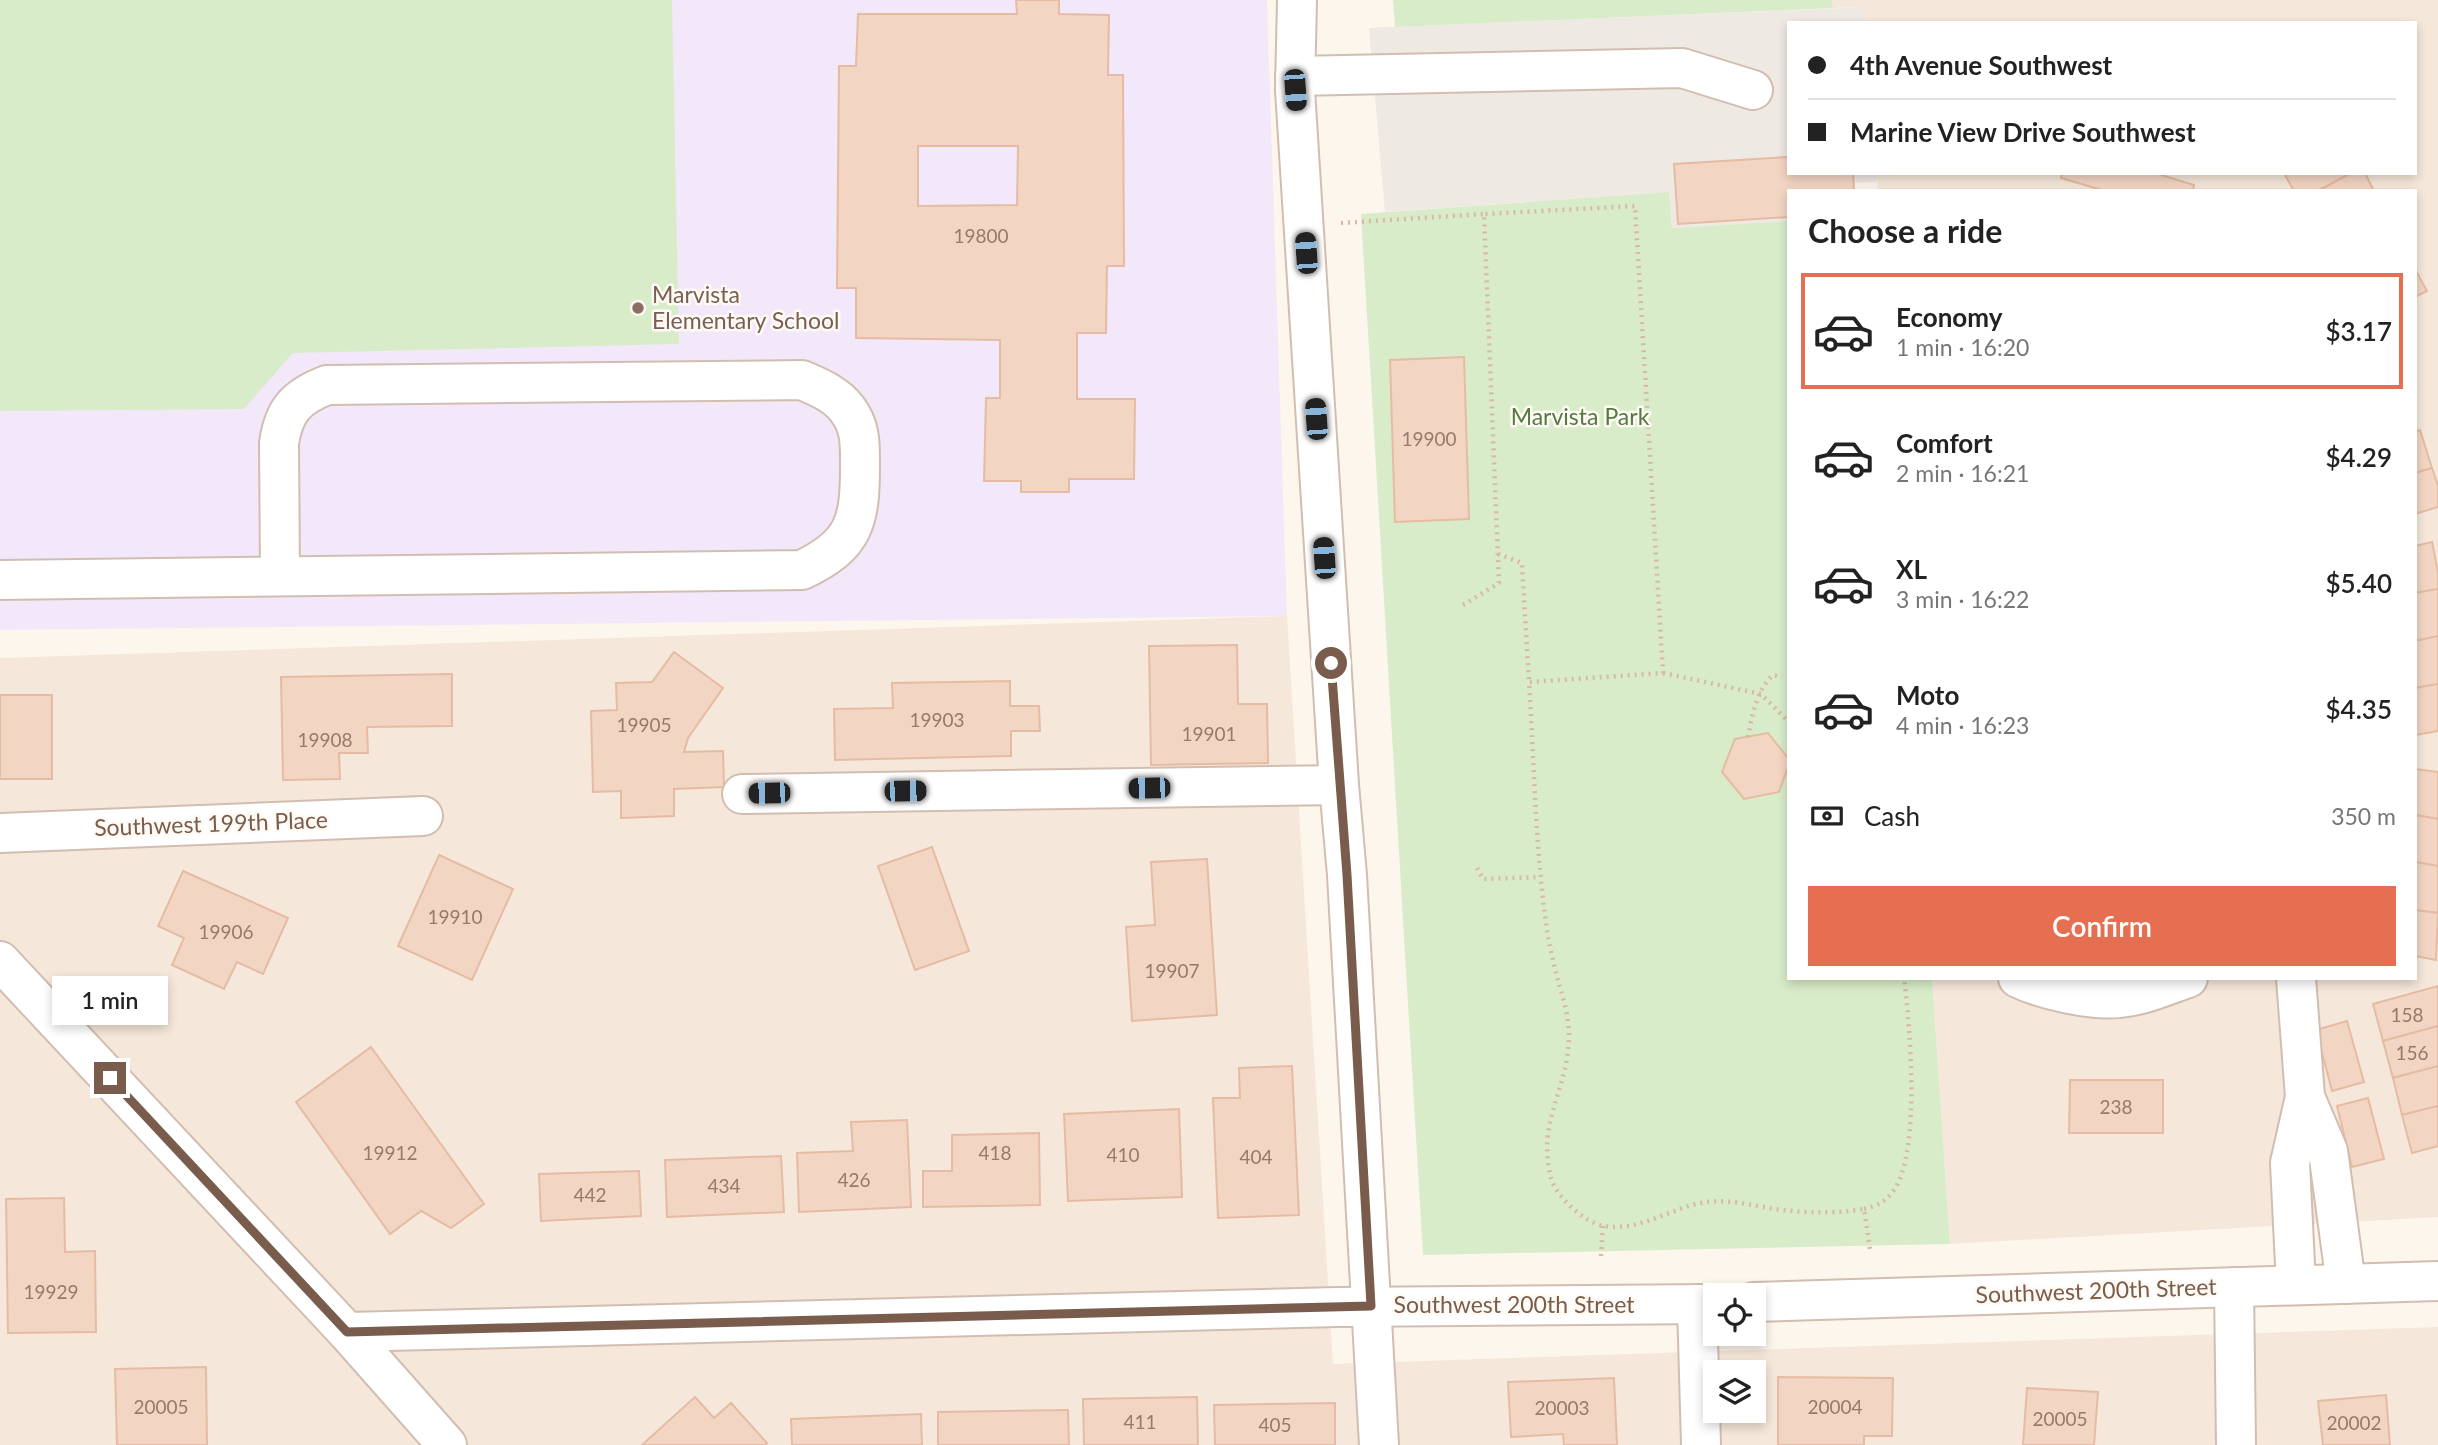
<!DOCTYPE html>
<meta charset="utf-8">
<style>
:root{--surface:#fff;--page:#f6f6f6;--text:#222;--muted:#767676;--line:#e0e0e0;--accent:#e76f51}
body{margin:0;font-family:Lato,sans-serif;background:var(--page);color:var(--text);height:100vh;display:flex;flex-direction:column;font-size:26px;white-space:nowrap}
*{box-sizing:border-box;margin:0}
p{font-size:23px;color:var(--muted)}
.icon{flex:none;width:38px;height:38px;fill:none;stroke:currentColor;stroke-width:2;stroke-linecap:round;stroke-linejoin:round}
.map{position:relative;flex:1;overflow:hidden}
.sheet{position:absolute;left:1787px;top:189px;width:630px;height:791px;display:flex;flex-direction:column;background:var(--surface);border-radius:0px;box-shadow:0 4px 10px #0003}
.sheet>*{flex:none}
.hud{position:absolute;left:1787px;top:21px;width:630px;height:154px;border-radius:0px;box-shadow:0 4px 10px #0003;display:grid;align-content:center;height:154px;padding:0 21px;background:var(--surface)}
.buttons{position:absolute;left:1703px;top:1283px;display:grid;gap:14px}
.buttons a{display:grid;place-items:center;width:63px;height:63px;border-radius:0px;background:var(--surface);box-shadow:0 4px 10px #0003;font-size:35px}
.end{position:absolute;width:32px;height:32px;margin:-16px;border:9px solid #7a5c4d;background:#fff;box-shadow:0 0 0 4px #fff}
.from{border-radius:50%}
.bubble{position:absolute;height:49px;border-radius:0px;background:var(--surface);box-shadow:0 4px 10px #0003;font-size:23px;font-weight:600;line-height:49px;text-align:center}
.car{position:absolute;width:21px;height:42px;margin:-21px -10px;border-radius:9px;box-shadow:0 0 5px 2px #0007;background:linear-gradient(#222 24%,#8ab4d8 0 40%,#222 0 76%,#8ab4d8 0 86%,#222 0)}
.hud b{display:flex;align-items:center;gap:24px;height:66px;font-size:26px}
.hud b+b{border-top:2px solid var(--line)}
.hud i{width:18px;height:18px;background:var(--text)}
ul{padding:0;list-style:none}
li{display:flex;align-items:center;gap:21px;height:116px;margin:0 14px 10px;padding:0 7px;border:4px solid transparent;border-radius:0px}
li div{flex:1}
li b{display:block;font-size:26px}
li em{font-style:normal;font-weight:600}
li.active{border-color:var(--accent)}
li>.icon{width:63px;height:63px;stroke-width:1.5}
h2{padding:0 21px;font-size:32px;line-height:84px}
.pay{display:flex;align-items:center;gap:18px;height:77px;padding:0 21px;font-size:26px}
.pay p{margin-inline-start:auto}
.cta{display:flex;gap:14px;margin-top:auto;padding:14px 21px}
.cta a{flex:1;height:80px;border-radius:0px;background:var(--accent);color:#fff;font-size:28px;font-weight:600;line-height:80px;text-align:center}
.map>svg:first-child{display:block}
.residential{fill:#f5e8da;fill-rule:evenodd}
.industrial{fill:#efe9e4}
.education{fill:#f3e8fa}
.green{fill:#d8ecc9}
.building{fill:#f3d5c3;stroke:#e6bba3;stroke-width:2;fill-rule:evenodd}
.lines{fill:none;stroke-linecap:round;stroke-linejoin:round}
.minor-casing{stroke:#d1beb0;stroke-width:42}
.path{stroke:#d9b8a5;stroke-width:4.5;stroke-dasharray:2 5;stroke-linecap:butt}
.minor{stroke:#fff;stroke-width:38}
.route{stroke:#7a5c4d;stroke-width:9}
.education-dot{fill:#8d6e63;stroke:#fffaf3;stroke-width:2.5}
.labels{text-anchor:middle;stroke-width:5;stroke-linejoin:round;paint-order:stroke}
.number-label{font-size:19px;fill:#987a6a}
.education-label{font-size:23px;fill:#785e54;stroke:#fffaf3;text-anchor:start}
.park-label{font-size:23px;fill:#537a41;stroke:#fffaf3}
.street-label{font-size:23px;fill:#7a5c4d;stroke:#fffaf3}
</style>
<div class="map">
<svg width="2438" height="1445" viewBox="0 0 2438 1445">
<rect width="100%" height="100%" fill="#fdf6ec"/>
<g class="residential">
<polygon points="1832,0 2438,0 2438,1217 1950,1244 1932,978 2415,978 2415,191 1878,191 1877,173 2415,173 2415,23 1866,23 1864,7 1833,8"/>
<path d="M1287,616L1333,1364L2438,1327V1445H0V658ZM1715,1372H1754V1410H1715Z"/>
</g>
<polygon class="industrial" points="1865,7 1866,23 1788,23 1788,173 1877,173 1877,182 1855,183 1855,191 1788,191 1788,221 1672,228 1669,192 1385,212 1369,28"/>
<polygon class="education" points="0,0 1267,0 1287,616 0,630"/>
<g class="green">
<polygon points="0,0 672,0 679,344 293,353 244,409 0,411"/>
<polygon points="1393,0 1832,0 1833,8 1395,27"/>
<polygon points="1669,192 1672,228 1788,221 1788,978 1932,978 1950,1244 1423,1255 1361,214"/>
</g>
<g class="building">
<path d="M1016,0H1059V14L1109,15L1108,75H1123L1124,266H1107L1106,333H1077V399H1135L1134,479H1069V492H1021V481H984L986,398H1000V340L856,338V288H837L839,66H856L858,14H1017ZM918,146H1018L1017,205L918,206Z"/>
<polygon points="1788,157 1788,173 1853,173 1854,191 1788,191 1788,217 1678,224 1674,164"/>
<polygon points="2062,173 2155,173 2194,185 2193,191 2105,191 2061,178"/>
<polygon points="2284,173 2351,173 2318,191 2294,191"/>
<polygon points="2351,173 2365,173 2374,191 2318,191"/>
<polygon points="2415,269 2427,291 2415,297"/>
<polygon points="1464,357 1469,519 1395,522 1390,360"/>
<polygon points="2420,430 2432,468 2415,473 2415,432"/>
<polygon points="2432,468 2438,486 2438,507 2415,514 2415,473"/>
<polygon points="2432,542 2438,572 2438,589 2415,593 2415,546"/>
<polygon points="2438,589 2438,636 2415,641 2415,593"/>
<polygon points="2438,636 2438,684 2415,688 2415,641"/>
<polygon points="1237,645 1238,704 1267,704 1268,763 1151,765 1149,646"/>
<polygon points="674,652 723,688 688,738 684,752 723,751 724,787 674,789 674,816 621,818 621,791 593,792 591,711 617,710 616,683 652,682"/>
<polygon points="452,674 452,726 367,727 368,753 339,753 340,779 283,780 281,677"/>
<polygon points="1010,681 1010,706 1039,706 1040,731 1011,731 1011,756 835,760 834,709 893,708 892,683"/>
<polygon points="2438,684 2438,731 2415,735 2415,688"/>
<rect x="0" y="695" width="52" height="84"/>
<polygon points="1768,733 1788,758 1788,767 1779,792 1744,799 1722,772 1735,739"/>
<polygon points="2415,769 2438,772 2438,819 2415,815"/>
<polygon points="2415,815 2438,819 2438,866 2415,862"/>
<polygon points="932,847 969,951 915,970 878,866"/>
<polygon points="439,855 513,889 472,980 398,946"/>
<polygon points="1207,859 1217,1015 1132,1021 1126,927 1155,925 1151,862"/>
<polygon points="2415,862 2438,866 2438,913 2415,910"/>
<polygon points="183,871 288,918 263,974 237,962 224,989 172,965 184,938 158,926"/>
<polygon points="2415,910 2438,913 2436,960 2415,956"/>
<polygon points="2438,986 2438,1026 2383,1041 2373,1004"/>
<polygon points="2347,1021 2364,1082 2332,1091 2316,1030"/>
<polygon points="2438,1026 2438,1066 2393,1078 2383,1041"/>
<polygon points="371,1047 484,1204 451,1228 421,1211 390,1234 296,1102"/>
<polygon points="1292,1066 1299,1215 1218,1218 1213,1098 1240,1098 1239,1068"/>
<polygon points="2438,1066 2438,1106 2402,1115 2393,1078"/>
<polygon points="2070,1080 2163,1080 2163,1133 2069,1133"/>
<polygon points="2368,1098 2384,1159 2352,1167 2337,1106"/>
<polygon points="2438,1106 2438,1146 2412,1153 2402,1115"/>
<polygon points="1179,1109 1182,1197 1068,1201 1064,1114"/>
<polygon points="907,1120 911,1207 799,1212 797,1153 853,1151 851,1122"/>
<polygon points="1039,1133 1040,1205 923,1207 923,1171 952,1171 952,1135"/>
<polygon points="781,1156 784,1212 667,1217 665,1160"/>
<polygon points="639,1171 641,1216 541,1221 539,1174"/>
<polygon points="64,1198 65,1252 95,1251 96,1332 8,1333 6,1199"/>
<polygon points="206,1367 207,1445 117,1445 115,1369"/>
<polygon points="1778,1377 1893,1378 1892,1436 1864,1436 1864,1445 1778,1445"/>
<polygon points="1614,1378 1617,1445 1564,1445 1563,1434 1511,1437 1508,1382"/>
<polygon points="2027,1388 2098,1392 2094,1445 2023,1445"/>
<polygon points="2386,1395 2390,1445 2323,1445 2318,1401"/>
<polygon points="695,1397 714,1418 731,1403 767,1443 765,1445 642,1445"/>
<polygon points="1197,1397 1198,1445 1084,1445 1083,1399"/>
<polygon points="1335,1403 1335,1445 1215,1445 1214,1405"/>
<polygon points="1068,1410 1069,1445 938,1445 938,1412"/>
<polygon points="921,1414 922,1445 792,1445 791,1419"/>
</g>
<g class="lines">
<defs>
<g id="minor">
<polyline points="1297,0 1295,90 1339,785 1347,875 1379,1445"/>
<polyline points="1295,76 1682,68 1753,90"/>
<path d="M0,580L802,570C855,545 860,521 860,466C860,444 861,427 847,409C836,394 818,387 802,380L327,385C296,397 284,410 279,443L280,576"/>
<polyline points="742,794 1339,785"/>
<polyline points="0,833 423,816"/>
<polyline points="0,961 347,1332 447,1445"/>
<path d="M2018,978C2043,990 2092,1001 2119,998C2143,996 2165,986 2188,978"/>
<polyline points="2305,1097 2328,1151 2346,1284"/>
<polyline points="2296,1285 2290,1163 2305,1097 2296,978"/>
<polyline points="2234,1287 2236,1445"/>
<polyline points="1754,1302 2438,1281"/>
<polyline points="1697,1304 1701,1445"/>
<polyline points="347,1332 1338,1307 1715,1304"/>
</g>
</defs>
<use href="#minor" class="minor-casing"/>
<g class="path">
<polyline points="1341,223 1484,214"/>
<polyline points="1498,554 1522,563 1529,682"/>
<path d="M1463,605L1499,583L1484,214L1635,206L1663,673L1529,682C1534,760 1535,838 1545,915C1547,936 1552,956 1557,977C1562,995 1569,1015 1569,1034C1570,1086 1536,1121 1551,1178C1556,1197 1585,1223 1604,1226C1638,1232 1669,1209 1701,1203C1725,1198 1751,1205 1774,1209C1805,1213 1834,1214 1864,1209L1870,1249"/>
<polyline points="1663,673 1761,694 1788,721"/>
<path d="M1748,737C1752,716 1757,689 1773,675L1782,677"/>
<polyline points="1477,868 1483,879 1540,877"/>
<path d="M1864,1209C1877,1206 1886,1202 1894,1190C1921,1151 1910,1026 1904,978"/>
<polyline points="1601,1256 1603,1226"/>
</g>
<use href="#minor" class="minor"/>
</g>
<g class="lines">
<polyline class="route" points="110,1078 347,1332 1371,1306 1347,875 1331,663"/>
</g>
<circle class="education-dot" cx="638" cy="308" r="7"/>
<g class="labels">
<g class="number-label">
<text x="981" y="243">19800</text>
<text x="1429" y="446">19900</text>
<text x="937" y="727">19903</text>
<text x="644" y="732">19905</text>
<text x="1209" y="741">19901</text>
<text x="325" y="747">19908</text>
<text x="455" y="924">19910</text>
<text x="226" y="939">19906</text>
<text x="1172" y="978">19907</text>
<text x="2407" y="1022">158</text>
<text x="2412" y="1060">156</text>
<text x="2116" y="1114">238</text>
<text x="390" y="1160">19912</text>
<text x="995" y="1160">418</text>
<text x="1123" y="1162">410</text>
<text x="1256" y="1164">404</text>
<text x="854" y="1187">426</text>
<text x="724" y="1193">434</text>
<text x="590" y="1202">442</text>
<text x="51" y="1299">19929</text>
<text x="161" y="1414">20005</text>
<text x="1835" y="1414">20004</text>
<text x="1562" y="1415">20003</text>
<text x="2060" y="1426">20005</text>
<text x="1140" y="1429">411</text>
<text x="2354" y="1430">20002</text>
<text x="1275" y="1432">405</text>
</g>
<g class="education-label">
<text x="652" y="303">Marvista<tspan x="652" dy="26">Elementary School</tspan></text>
</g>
<g class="park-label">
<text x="1580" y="425">Marvista Park</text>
</g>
<g class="street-label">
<text transform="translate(211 824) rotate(-2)" y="8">Southwest 199th Place</text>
<text transform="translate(2096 1291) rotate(-2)" y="8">Southwest 200th Street</text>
<text x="1514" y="1313">Southwest 200th Street</text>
</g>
</g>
</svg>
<div class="buttons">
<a><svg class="icon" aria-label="locate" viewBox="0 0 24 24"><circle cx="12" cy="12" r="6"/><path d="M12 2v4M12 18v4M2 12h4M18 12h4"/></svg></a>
<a><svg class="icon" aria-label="layers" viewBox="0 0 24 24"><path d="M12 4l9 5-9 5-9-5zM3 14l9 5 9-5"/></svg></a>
</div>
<i class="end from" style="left:1331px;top:663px"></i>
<i class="end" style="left:110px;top:1078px"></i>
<div class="bubble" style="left:52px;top:976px;width:116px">1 min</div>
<i class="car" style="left:1295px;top:90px;rotate:176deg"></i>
<i class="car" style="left:1306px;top:253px;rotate:356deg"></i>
<i class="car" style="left:1316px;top:419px;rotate:356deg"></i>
<i class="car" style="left:1324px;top:558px;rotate:356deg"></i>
<i class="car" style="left:1149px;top:788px;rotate:269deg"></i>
<i class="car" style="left:905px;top:791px;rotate:89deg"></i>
<i class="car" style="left:769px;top:793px;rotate:269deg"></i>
<div class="hud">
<b><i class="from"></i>4th Avenue Southwest</b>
<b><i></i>Marine View Drive Southwest</b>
</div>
<section class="sheet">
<h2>Choose a ride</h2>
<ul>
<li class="active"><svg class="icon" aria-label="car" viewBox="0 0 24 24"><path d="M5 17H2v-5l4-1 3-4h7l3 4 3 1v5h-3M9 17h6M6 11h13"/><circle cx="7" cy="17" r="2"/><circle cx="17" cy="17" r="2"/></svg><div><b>Economy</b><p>1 min · 16:20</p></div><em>$3.17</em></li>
<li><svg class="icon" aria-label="car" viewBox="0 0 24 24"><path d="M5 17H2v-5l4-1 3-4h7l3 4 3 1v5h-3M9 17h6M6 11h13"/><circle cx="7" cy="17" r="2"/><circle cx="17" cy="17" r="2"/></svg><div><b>Comfort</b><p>2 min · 16:21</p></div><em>$4.29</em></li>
<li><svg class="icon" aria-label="car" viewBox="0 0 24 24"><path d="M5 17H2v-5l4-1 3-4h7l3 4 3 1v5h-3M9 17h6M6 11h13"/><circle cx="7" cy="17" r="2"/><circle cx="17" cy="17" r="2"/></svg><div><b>XL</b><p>3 min · 16:22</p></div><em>$5.40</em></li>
<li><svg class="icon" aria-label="car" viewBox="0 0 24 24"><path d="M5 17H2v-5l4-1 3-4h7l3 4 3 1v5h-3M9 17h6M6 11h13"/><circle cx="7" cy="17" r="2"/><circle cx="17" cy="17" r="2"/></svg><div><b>Moto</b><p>4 min · 16:23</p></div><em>$4.35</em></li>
</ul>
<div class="pay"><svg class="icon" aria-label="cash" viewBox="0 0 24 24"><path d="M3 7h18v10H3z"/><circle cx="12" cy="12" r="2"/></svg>Cash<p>350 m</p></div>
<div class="cta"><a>Confirm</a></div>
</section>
</div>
